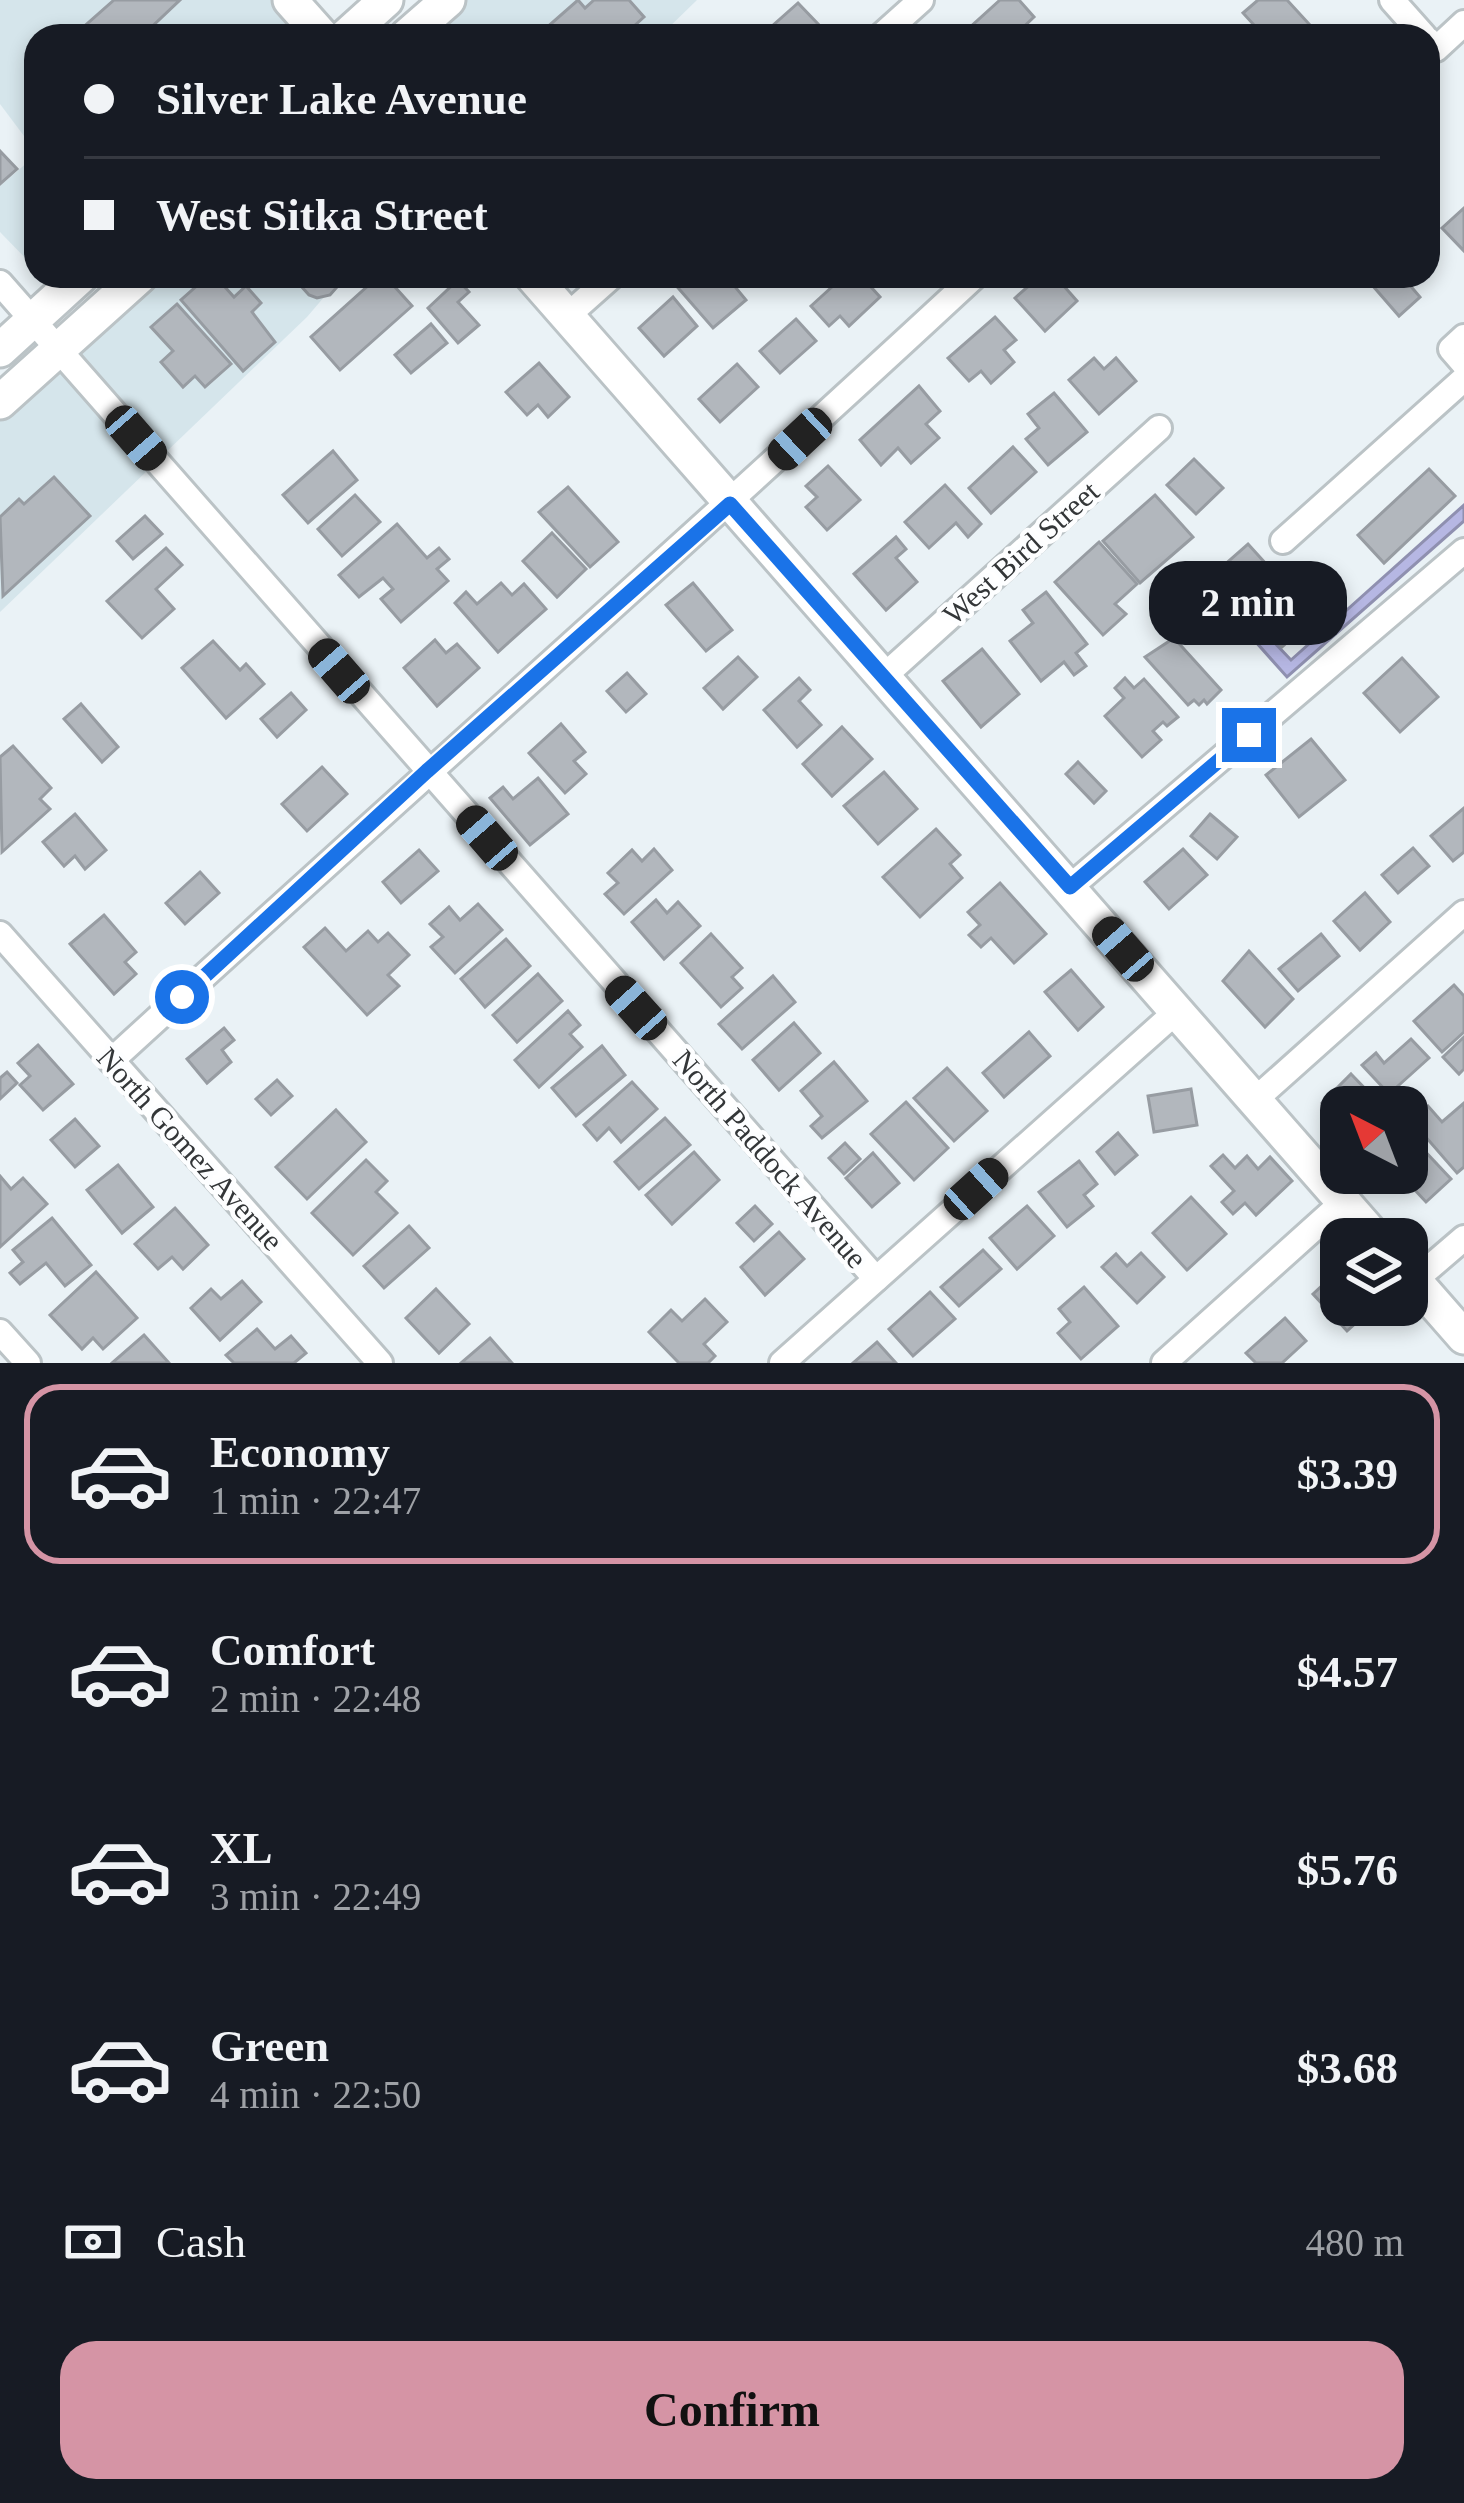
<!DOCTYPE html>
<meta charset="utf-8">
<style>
:root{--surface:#171b24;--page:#20242c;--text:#f1f3f6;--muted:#9ea1a6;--line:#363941;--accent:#d594a5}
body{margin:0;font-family:Georgia,serif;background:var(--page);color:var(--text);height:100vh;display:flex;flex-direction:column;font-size:45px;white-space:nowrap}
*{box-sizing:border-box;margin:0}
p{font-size:39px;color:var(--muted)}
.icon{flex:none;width:66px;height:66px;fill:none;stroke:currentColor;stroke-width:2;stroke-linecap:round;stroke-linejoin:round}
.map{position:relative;height:1363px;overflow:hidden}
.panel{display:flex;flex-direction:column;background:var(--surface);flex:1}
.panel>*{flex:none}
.hud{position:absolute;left:24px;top:24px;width:1416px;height:264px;border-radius:36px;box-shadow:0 6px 18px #0003;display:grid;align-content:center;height:264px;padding:0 60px;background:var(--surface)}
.needle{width:78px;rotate:318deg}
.buttons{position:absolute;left:1320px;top:1086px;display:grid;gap:24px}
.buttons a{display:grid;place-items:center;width:108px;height:108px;border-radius:24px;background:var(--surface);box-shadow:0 6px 18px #0003;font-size:60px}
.end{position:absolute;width:54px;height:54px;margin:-27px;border:15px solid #1a73e8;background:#fff;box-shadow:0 0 0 6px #fff}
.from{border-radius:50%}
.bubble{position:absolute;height:84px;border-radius:36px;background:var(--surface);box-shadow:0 6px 18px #0003;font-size:39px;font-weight:600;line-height:84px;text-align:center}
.car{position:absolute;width:36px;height:72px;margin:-36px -18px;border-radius:15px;box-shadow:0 0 9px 3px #0007;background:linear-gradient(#222 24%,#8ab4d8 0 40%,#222 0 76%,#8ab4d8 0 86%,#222 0)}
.hud b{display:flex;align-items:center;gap:42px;height:114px;font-size:45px}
.hud b+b{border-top:3px solid var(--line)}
.hud i{width:30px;height:30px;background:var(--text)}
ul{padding:21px 0 0;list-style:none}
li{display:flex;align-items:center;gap:36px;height:180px;margin:0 24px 18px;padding:0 36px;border:6px solid transparent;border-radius:36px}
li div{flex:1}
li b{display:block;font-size:45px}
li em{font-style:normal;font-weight:600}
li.on{border-color:var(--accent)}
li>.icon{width:108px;height:108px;stroke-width:1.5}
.pay{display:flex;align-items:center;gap:30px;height:132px;padding:0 60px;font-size:45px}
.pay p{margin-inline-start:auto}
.action{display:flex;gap:24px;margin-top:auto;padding:24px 60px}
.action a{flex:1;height:138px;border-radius:36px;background:var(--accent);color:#111;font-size:48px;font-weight:600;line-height:138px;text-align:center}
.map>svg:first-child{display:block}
.built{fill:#d5e5eb}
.water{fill:#b6b7e3;stroke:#8f90b0;stroke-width:3}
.building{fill:#b2b7bd;stroke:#979ca2;stroke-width:3}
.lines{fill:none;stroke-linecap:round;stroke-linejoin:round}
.street-casing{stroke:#bbc3c6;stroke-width:30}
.secondary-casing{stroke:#bbc3c6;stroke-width:39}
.street{stroke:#fff;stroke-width:24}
.secondary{stroke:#fff;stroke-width:33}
.route{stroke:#1a73e8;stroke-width:15}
.labels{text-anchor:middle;stroke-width:9;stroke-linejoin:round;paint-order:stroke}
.street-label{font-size:30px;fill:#333638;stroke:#fdfeff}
</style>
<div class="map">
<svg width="1464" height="1363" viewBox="0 0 1464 1363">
<rect width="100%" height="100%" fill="#eaf2f6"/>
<g class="built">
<polygon points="0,0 276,0 308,36 36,36 36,152 0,104"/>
<polygon points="466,0 697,0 660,36 426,36"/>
<polygon points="36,155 36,269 0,232 0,186"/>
<polygon points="158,276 342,276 307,317 164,454 74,352"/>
<polygon points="58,366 149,469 0,612 0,419"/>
</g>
<polygon class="water" points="1464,505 1464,521 1287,677 1199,578 1206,571 1291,660"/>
<g class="building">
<polygon points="114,0 180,0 142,36 83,36 79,31"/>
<polygon points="578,0 585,8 594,0 629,0 644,17 623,36 537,36"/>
<polygon points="1000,0 1019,0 1034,17 1014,36 972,36 967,30"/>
<polygon points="1258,0 1287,0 1310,25 1297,36 1264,36 1243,13"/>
<polygon points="798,3 819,25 807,36 761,36"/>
<polygon points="0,151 17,169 0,184"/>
<polygon points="1464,208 1464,251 1442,228"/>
<polygon points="208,276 215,276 234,297 246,286 261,303 252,312 275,342 243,371 181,300"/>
<polygon points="292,276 337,276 337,287 330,295 317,298 309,295"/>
<polygon points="379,276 385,276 412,306 340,370 311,337"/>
<polygon points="679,276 744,276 747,278 736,288 746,300 713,328 673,282"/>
<polygon points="844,276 861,276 880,297 849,326 840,316 829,326 811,306"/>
<polygon points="1040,276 1055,276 1077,301 1045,331 1015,298"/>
<polygon points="1402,276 1420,297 1399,316 1366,278"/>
<polygon points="458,280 469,292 458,302 479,325 458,343 428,308"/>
<polygon points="673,297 697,326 664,356 639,328"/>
<polygon points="177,304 231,364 205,387 195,376 183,387 161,362 173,351 151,327"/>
<polygon points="995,317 1016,340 1004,350 1014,362 991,383 981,371 969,381 948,358"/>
<polygon points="796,319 816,341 780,373 760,351"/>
<polygon points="431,324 447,343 411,373 395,355"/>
<polygon points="1094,358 1104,369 1116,358 1136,381 1099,414 1069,380"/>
<polygon points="539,363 569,397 548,417 538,405 527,415 506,392"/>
<polygon points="737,364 758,387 720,422 699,399"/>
<polygon points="919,386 940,411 926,424 939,438 911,463 898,448 881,465 860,440"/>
<polygon points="1054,393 1087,432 1048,465 1026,439 1039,428 1028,414"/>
<polygon points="1013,447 1036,472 991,513 969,488"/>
<polygon points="333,451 357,480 308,523 283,495"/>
<polygon points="1194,459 1223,488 1196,514 1167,485"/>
<polygon points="828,466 860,500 827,530 806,507 817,497 806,486"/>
<polygon points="1429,469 1455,496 1384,563 1358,535"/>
<polygon points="54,477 90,516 3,596 0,517 19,499 24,504"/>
<polygon points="945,485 981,524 968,537 956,523 929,548 905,522"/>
<polygon points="568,487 618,542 590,567 539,512"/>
<polygon points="355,495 380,522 342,556 318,529"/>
<polygon points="1155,495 1193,537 1140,583 1103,541"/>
<polygon points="145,516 162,534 133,559 117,541"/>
<polygon points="397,524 427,558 439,548 449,559 437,569 448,581 401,622 381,599 393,589 383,578 359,597 339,575"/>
<polygon points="552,533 586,569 557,597 523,561"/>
<polygon points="896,537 906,549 896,558 917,582 886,610 854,574"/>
<polygon points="1099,542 1137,584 1115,604 1126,614 1103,635 1055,582"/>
<polygon points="1248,544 1315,618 1282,647 1215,573"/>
<polygon points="166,548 182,565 156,589 174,609 142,638 107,601"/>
<polygon points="501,583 512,595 524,584 546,609 498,652 455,603 466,592 477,604"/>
<polygon points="693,583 732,630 706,651 666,605"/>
<polygon points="1046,592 1087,644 1076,653 1086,666 1074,675 1064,662 1041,681 1010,641 1033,623 1023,610"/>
<polygon points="1174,638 1221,690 1207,704 1204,700 1199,705 1194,700 1188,705 1145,657"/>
<polygon points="435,640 446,653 457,644 479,668 437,706 404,668"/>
<polygon points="213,641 240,670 246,664 264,684 226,718 182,668"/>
<polygon points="982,649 1019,694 981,727 943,681"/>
<polygon points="738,657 757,677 723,709 704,688"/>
<polygon points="1402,658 1438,697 1400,732 1364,693"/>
<polygon points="627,673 646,694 626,712 607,691"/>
<polygon points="799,678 810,690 799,701 821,725 797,747 764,710"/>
<polygon points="1125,678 1134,688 1144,679 1178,717 1167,726 1163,722 1153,731 1161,740 1142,757 1105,716 1124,698 1115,688"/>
<polygon points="291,693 306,710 277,737 261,719"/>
<polygon points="81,704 118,747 102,762 64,719"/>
<polygon points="561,724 585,752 574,761 586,774 565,793 529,753"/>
<polygon points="842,727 872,759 832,796 803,764"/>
<polygon points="1311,739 1345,780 1299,817 1266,775"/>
<polygon points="13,746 51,788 40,799 50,809 2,852 0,757"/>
<polygon points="1078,762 1106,791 1094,803 1066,774"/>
<polygon points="322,767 347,794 307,831 282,804"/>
<polygon points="884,772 917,809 878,844 844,806"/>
<polygon points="538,778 568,814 530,845 490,798 503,787 513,799"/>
<polygon points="1464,808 1464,852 1453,861 1431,836"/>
<polygon points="75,814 106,850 85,869 75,856 64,866 43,842"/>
<polygon points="1210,814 1237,837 1217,859 1191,836"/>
<polygon points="936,829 960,855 950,864 962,878 920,917 883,877"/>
<polygon points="1413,848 1429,866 1398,893 1382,875"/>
<polygon points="654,849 672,870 624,914 605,894 618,883 608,873 632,850 642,861"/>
<polygon points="1183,849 1207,875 1169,909 1145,882"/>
<polygon points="419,850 438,871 401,903 383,882"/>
<polygon points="200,872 219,893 185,924 166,903"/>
<polygon points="1000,883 1046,934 1014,963 991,938 981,947 969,935 980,925 968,912"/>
<polygon points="1365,893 1390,922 1360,950 1334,921"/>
<polygon points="656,900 667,913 678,902 700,926 664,959 632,922"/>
<polygon points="478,904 502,930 455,973 431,947 443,937 430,924 449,907 460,920"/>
<polygon points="104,915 136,952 125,962 136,974 114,994 70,944"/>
<polygon points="325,928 346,951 368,931 378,942 388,933 409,955 388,975 399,986 367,1015 304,947"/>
<polygon points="711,934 742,968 732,977 742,988 721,1007 681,963"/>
<polygon points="1321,934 1339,956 1298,991 1279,969"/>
<polygon points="506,939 530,966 485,1007 461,979"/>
<polygon points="1249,951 1293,999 1265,1027 1223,981"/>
<polygon points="1071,970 1103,1007 1078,1030 1045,992"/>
<polygon points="538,974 562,1001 517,1042 493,1015"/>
<polygon points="773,976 795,1002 742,1049 719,1024"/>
<polygon points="1454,985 1464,996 1464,1032 1442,1052 1414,1021"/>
<polygon points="568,1011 580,1025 570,1034 582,1047 539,1087 515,1060"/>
<polygon points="794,1023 820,1053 779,1090 753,1060"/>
<polygon points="224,1028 234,1040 222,1050 231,1062 207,1083 187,1059"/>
<polygon points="1029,1032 1050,1056 1004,1097 983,1073"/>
<polygon points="1464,1037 1464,1069 1459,1074 1443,1057"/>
<polygon points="1411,1039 1429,1058 1389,1094 1362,1065 1376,1053 1384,1063"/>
<polygon points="38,1045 73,1084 43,1110 20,1085 30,1076 18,1063"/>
<polygon points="602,1046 625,1075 576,1116 552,1088"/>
<polygon points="834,1062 867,1101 822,1138 811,1126 822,1116 801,1091"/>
<polygon points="947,1068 987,1111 954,1141 914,1098"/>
<polygon points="7,1072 17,1083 0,1099 0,1078"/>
<polygon points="1351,1074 1382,1106 1341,1107 1341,1123 1322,1103"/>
<polygon points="277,1080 292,1096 271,1115 256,1099"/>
<polygon points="632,1082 657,1109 621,1142 609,1128 597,1140 584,1125"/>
<polygon points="1191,1089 1197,1125 1154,1132 1148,1096"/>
<polygon points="906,1102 948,1148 914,1180 871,1134"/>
<polygon points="1464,1103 1464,1167 1457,1173 1411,1120 1428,1106 1442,1122"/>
<polygon points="336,1110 366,1142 307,1199 276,1167"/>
<polygon points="665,1118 690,1145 639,1189 615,1162"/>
<polygon points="75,1119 99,1146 75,1167 51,1140"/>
<polygon points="1118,1133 1137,1155 1115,1174 1097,1152"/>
<polygon points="845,1143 860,1159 844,1174 829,1158"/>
<polygon points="1420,1146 1451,1179 1426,1202 1399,1173 1407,1173 1407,1158"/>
<polygon points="694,1152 719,1180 672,1224 646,1195"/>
<polygon points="873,1153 899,1183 872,1207 846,1178"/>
<polygon points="1223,1155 1235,1168 1247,1156 1258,1169 1270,1157 1292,1181 1256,1215 1245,1203 1233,1214 1222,1202 1234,1191 1211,1166"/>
<polygon points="366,1160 387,1181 376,1192 397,1213 353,1255 312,1213"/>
<polygon points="1079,1161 1097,1184 1084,1195 1093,1206 1067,1227 1039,1192"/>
<polygon points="118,1165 153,1207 122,1233 87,1190"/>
<polygon points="0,1176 11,1189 23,1178 47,1204 0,1247"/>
<polygon points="1191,1197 1226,1234 1187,1270 1153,1233"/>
<polygon points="755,1206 772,1224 754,1241 737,1223"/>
<polygon points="1027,1206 1054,1236 1017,1269 990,1238"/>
<polygon points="175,1208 208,1245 183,1269 172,1257 158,1269 135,1244"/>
<polygon points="52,1218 91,1265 65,1286 46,1263 20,1284 10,1273 23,1262 13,1250"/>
<polygon points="409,1226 429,1248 384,1288 364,1266"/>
<polygon points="779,1232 804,1259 765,1295 741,1267"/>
<polygon points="983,1250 1001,1269 959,1306 941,1287"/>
<polygon points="1141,1253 1164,1277 1137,1303 1102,1267 1116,1254 1127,1266"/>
<polygon points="1341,1268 1341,1305 1364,1305 1369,1311 1347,1331 1313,1294"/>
<polygon points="96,1272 137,1318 103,1349 93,1338 82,1349 50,1315"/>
<polygon points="242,1281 261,1302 220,1340 191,1308 211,1289 221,1299"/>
<polygon points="1084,1287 1118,1326 1081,1359 1058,1333 1070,1322 1059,1309"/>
<polygon points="436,1289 469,1324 439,1353 406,1318"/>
<polygon points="930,1292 955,1319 913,1356 889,1329"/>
<polygon points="705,1299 727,1322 704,1344 715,1356 708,1363 679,1363 649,1332 671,1310 682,1321"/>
<polygon points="1285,1318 1306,1341 1282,1363 1256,1363 1246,1353"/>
<polygon points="257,1329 275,1349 291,1336 306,1353 294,1363 234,1363 226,1355"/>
<polygon points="144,1335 169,1363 112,1363"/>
<polygon points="490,1338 512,1363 461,1363"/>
<polygon points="877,1342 896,1363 853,1363"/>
</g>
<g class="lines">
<defs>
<g id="street">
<polyline points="1392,0 1424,36"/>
<polyline points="881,36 921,0"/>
<polyline points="1428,40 1436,49 1464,23"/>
<polyline points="0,283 876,1279"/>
<polyline points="567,316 612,276"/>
<polyline points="1464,337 1451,349 1464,364"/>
<polyline points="1283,541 1464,379"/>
<polyline points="882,678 1159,428"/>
<polyline points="1070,887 1464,551"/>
<polyline points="0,934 380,1363"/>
<path d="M111,1061C398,798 690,541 975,276"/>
<polyline points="1256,1099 1464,913"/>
<polyline points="1415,1280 1464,1238"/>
<polyline points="0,1332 28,1363"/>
<polyline points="782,1363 1177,1011"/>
<polyline points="1164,1363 1342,1203"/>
</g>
<g id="secondary">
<polyline points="290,0 322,36"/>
<polyline points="346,36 386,0"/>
<polyline points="407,36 448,0"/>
<polyline points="532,276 1376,1239"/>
<polyline points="0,350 81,276"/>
<polyline points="0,402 140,276"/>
<polyline points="1407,1272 1464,1337"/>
</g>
</defs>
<use href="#street" class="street-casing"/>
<use href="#secondary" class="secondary-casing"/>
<use href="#street" class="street"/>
<use href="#secondary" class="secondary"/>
</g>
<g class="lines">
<polyline class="route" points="182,997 427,771 730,504 1070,887 1249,735"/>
</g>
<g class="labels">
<g class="street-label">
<text transform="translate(1021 553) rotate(-42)" y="10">West Bird Street</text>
<text transform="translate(190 1149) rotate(48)" y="10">North Gomez Avenue</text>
<text transform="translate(770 1159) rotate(49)" y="10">North Paddock Avenue</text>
</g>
</g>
</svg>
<div class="buttons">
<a><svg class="needle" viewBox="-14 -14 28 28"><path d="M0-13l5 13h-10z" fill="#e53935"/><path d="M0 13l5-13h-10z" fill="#9ea1a6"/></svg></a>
<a><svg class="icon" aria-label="layers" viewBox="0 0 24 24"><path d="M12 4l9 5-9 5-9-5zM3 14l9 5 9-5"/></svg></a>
</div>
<i class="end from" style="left:182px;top:997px"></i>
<i class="end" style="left:1249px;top:735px"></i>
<div class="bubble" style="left:1149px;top:561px;width:198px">2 min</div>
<i class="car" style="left:136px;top:438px;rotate:139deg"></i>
<i class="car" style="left:800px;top:439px;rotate:227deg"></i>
<i class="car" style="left:339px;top:671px;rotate:319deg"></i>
<i class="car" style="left:487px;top:838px;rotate:319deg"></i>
<i class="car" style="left:1123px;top:949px;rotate:319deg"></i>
<i class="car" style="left:636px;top:1008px;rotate:318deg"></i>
<i class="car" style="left:976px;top:1189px;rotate:48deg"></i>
<div class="hud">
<b><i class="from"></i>Silver Lake Avenue</b>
<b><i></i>West Sitka Street</b>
</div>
</div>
<section class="panel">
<ul>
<li class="on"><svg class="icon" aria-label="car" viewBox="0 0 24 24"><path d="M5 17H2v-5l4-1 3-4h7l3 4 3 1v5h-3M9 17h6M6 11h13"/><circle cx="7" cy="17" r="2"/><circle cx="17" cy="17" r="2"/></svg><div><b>Economy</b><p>1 min · 22:47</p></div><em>$3.39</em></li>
<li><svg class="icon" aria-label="car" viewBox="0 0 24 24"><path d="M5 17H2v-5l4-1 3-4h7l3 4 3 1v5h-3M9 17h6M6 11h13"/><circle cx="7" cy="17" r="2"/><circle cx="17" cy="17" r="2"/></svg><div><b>Comfort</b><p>2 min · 22:48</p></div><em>$4.57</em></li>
<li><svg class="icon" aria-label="car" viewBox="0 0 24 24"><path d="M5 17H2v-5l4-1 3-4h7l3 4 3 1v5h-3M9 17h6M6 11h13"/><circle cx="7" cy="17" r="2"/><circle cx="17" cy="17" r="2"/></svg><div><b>XL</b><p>3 min · 22:49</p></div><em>$5.76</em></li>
<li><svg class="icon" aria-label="car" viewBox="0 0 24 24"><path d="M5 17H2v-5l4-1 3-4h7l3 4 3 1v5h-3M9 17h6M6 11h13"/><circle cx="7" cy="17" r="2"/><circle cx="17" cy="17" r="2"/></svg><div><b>Green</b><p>4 min · 22:50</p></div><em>$3.68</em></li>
</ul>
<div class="pay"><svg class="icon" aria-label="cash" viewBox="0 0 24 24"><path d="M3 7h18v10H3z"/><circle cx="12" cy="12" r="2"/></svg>Cash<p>480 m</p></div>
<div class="action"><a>Confirm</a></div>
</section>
